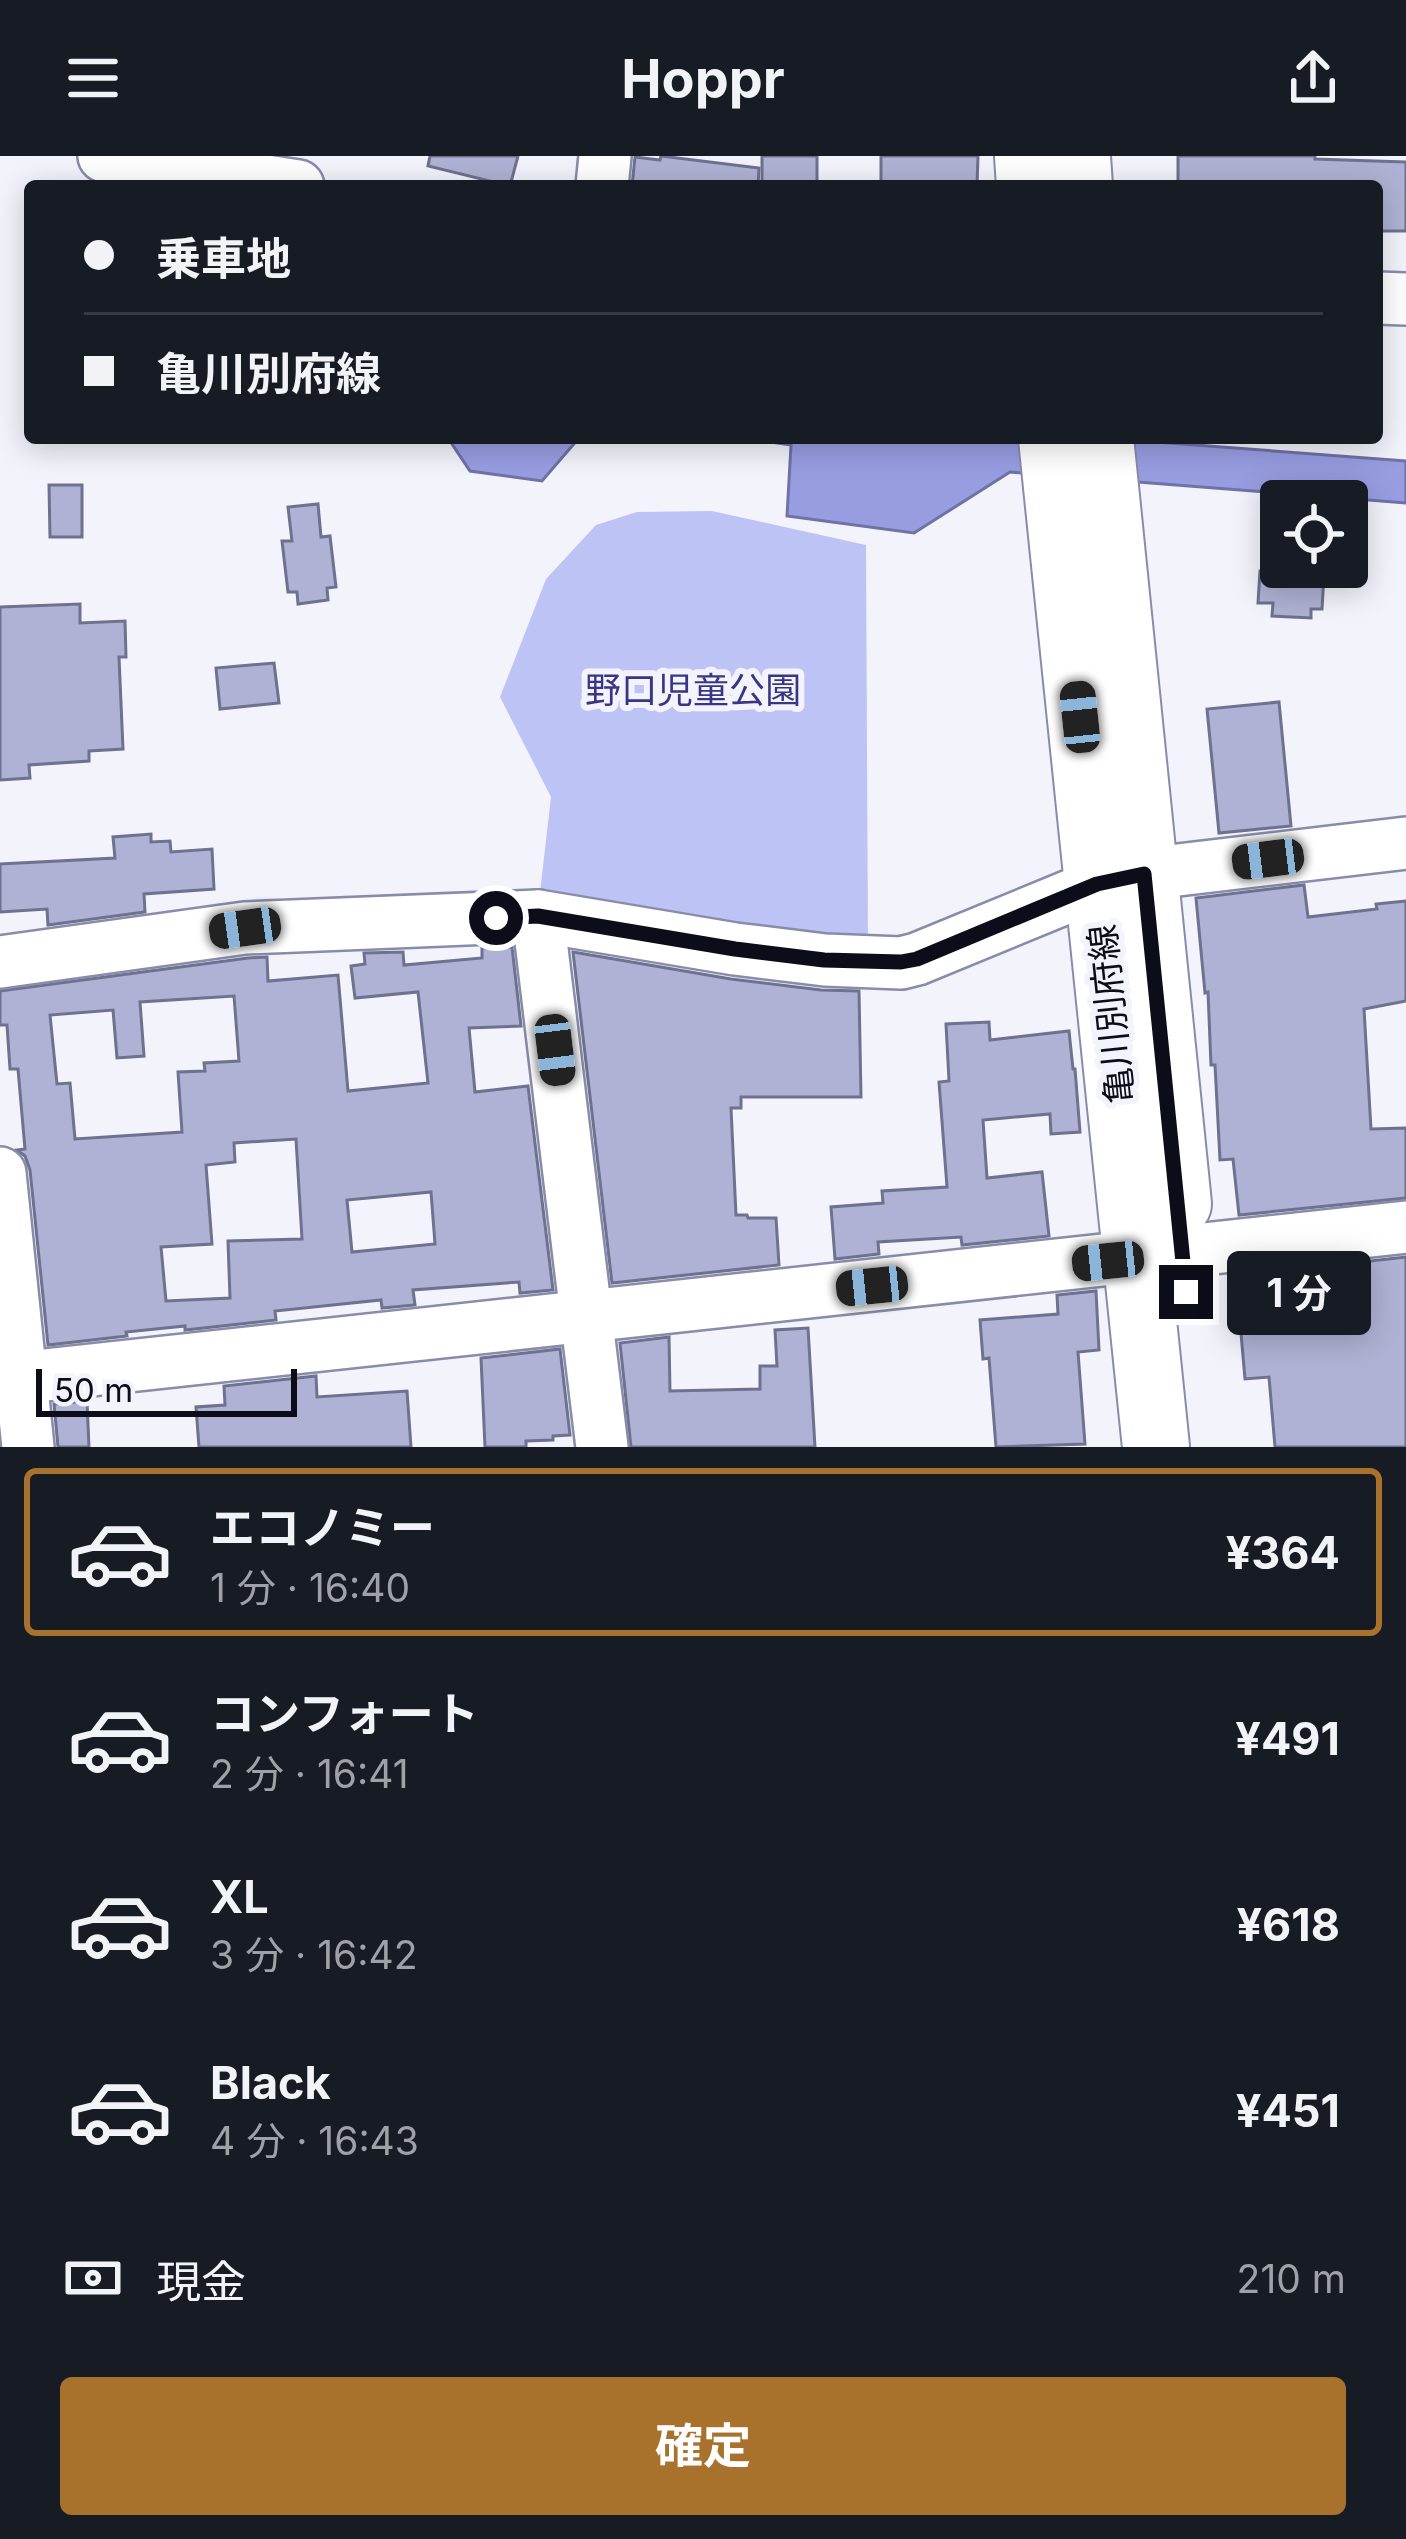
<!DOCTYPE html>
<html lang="ja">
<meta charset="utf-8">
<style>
:root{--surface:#171b24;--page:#242831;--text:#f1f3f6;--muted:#9ea1a6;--line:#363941;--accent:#a8722c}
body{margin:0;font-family:Inter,"Noto Sans JP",sans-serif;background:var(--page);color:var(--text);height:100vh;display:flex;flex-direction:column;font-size:45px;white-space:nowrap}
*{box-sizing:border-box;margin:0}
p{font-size:39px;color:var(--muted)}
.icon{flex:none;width:66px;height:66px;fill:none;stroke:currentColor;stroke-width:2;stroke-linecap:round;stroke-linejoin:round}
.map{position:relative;height:1291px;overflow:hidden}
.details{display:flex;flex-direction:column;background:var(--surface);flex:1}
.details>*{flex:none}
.banner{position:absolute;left:24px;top:24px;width:1359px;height:264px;border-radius:12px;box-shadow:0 6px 30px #0003;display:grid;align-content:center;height:264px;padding:0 60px;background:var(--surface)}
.buttons{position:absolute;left:1260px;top:324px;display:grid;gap:24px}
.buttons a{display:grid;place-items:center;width:108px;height:108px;border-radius:12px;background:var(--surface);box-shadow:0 6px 30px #0003;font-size:60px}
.scale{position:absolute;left:36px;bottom:30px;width:261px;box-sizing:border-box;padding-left:12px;border:6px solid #0c0d18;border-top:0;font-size:33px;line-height:42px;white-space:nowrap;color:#0c0d18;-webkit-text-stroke:9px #f3f3fb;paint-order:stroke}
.end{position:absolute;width:54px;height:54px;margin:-27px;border:15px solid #0c0d18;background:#fff;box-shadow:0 0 0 6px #fff}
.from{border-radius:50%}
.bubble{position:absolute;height:84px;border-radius:12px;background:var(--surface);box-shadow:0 6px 30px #0003;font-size:39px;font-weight:700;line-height:84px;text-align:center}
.car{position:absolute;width:36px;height:72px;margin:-36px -18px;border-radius:15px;box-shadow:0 0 9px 3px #0007;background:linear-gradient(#222 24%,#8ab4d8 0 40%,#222 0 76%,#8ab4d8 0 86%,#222 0)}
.banner b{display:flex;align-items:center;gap:42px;height:114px;font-size:45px}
.banner b+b{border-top:3px solid var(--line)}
.banner i{width:30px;height:30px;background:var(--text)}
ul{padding:21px 0 0;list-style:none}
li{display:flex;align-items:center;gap:36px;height:168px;margin:0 24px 18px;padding:0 36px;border:6px solid transparent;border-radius:12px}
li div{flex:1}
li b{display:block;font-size:45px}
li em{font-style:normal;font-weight:700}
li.active{border-color:var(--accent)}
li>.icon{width:108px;height:108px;stroke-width:1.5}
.pay{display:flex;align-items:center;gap:30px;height:132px;padding:0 60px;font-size:45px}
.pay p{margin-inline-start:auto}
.primary-button{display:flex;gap:24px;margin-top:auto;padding:24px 60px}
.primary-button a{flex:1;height:138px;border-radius:12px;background:var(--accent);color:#fff;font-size:48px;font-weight:700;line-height:138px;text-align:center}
header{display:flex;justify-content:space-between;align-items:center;height:156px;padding:0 60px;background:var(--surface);font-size:54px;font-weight:700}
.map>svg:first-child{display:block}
.green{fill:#bec3f6}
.water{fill:#989de2;stroke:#6e72a5;stroke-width:3}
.building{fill:#afb2d4;stroke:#6e718f;stroke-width:3;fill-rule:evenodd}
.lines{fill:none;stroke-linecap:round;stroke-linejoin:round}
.minor-casing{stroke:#888cab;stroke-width:56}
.major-casing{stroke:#888cab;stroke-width:70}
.minor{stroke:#fff;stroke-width:51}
.major{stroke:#fff;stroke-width:66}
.route{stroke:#0c0d18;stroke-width:15}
.labels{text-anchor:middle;stroke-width:12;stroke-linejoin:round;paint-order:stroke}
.park-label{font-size:36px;fill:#383585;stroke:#f3f3fb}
.street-label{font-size:36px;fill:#0c0d18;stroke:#f3f3fb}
</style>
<header><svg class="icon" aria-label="menu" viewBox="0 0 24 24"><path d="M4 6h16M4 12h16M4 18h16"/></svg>Hoppr<svg class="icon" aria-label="share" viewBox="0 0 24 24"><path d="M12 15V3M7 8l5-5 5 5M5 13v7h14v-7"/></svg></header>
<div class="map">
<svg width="1406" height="1291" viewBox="0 0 1406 1291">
<rect width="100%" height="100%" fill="#f3f3fb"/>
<polygon class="green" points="712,355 866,389 868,793 539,745 551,641 500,541 546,423 596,369 637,356"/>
<g class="water">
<polygon points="448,282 579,282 542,325 470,315"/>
<polygon points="744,282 1103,282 1406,305 1406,347 1010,316 914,377 787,360 791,289"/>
</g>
<g class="building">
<polygon points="430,0 518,0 510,30 428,10"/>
<polygon points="661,0 759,12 758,30 632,30 635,1 660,4"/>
<polygon points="762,0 817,0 817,27 812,27 812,30 762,30"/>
<polygon points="881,0 978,0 977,30 881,30"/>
<polygon points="1178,0 1315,0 1315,3 1406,6 1406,75 1377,75 1377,30 1178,30"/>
<polygon points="49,329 82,329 82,381 50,381"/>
<polygon points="318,348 321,381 330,380 336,431 327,432 328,444 298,448 297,436 288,436 282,385 292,385 288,351"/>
<polygon points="1260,415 1324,419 1322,453 1311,453 1311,462 1272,460 1273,447 1258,447"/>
<polygon points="80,448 80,467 125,465 126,501 119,501 123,593 89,595 89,605 29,609 30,622 0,624 0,451"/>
<polygon points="274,507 279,547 220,553 216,512"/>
<polygon points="1279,546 1291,670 1219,677 1207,553"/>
<polygon points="151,678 151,686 170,685 171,696 212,693 214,733 144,738 145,756 48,769 47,753 0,756 0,708 115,702 113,681"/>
<polygon points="1304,729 1308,761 1377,753 1376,748 1406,745 1406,845 1364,853 1371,973 1406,972 1406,1042 1239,1059 1233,1003 1220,1004 1215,909 1211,909 1208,836 1205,837 1196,742"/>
<path d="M512,791L521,870L469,872L475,936L528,930L553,1134L520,1137L519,1126L413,1134L415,1149L382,1152L381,1144L275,1155L276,1164L185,1174V1170L126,1176L127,1180L48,1189L30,1014L25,1000L17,994L25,993L18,913H10L7,869H0V835L248,802L267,801L268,825L338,819L348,935L428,927L418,836L355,842L351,810L365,808L364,797L403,796L404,809L482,802V792ZM234,840L239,905L204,907L205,915L178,916L182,976L75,983L70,927L57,928L50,859L113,854L117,902L144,900L140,846ZM296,983L302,1083L228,1085L230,1142L166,1145L161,1091L212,1088L206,1009L235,1006L234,987ZM431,1036L435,1088L352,1096L347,1044Z"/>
<polygon points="573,796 731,823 821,834 859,835 861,941 741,941 741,952 731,952 736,1059 747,1059 748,1062 776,1062 779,1109 612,1127"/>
<polygon points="989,866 990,884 1069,875 1073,913 1075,913 1080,976 1051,978 1050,958 983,964 987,1022 1042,1016 1049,1080 962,1089 961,1081 878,1086 879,1098 835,1103 831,1051 883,1047 882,1035 947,1031 939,926 949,925 946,868"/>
<polygon points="1406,1101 1406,1291 1275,1291 1269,1221 1245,1223 1236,1120"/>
<polygon points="1096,1135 1099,1194 1078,1196 1085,1288 996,1291 989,1202 983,1203 980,1164 1058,1158 1057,1139"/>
<polygon points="808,1172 815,1291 631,1291 620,1187 669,1181 670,1235 760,1233 760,1210 777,1210 775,1174"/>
<polygon points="560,1193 570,1279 553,1280 553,1284 526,1285 526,1291 485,1291 481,1202"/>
<polygon points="316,1220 317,1241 407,1235 411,1291 199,1291 196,1251 225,1249 224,1230"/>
<polygon points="87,1245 89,1291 58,1291 54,1248"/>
</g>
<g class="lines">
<defs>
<g id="minor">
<polyline points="104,0 298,30"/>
<polyline points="602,30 605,0"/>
<polyline points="1377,142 1406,143"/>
<polyline points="538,760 602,1291"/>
<polyline points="0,806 245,772 538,760 735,793 825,804 901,807 917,803 1097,729 1144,718 1406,687"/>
<polyline points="0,1017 28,1291"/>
<polyline points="0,1224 1406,1071"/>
</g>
<g id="major">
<polyline points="1028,0 1030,30"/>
<polyline points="1077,0 1079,30"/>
<polyline points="1052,282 1156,1291"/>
<polyline points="1100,282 1178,1048"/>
</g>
</defs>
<use href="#minor" class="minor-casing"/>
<use href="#major" class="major-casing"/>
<use href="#minor" class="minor"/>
<use href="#major" class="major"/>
</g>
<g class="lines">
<polyline class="route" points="496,762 538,760 735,793 824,804 901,806 917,803 1097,728 1144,718 1186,1136"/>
</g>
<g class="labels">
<g class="park-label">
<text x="693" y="547">野口児童公園</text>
</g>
<g class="street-label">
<text transform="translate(1111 858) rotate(-96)" y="13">亀川別府線</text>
</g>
</g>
</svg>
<div class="buttons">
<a><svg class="icon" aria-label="locate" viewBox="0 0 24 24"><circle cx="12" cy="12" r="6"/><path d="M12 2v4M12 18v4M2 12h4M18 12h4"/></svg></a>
</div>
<div class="scale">50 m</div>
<i class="end from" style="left:496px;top:762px"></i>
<i class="end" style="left:1186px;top:1136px"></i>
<div class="bubble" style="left:1227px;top:1095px;width:144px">1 分</div>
<i class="car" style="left:1080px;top:561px;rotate:354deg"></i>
<i class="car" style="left:1268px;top:703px;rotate:263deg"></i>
<i class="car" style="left:245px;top:772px;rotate:262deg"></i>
<i class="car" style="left:555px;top:894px;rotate:173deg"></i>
<i class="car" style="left:1108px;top:1105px;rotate:264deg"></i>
<i class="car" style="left:872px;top:1130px;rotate:264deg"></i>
<div class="banner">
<b><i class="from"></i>乗車地</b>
<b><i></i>亀川別府線</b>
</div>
</div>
<section class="details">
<ul>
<li class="active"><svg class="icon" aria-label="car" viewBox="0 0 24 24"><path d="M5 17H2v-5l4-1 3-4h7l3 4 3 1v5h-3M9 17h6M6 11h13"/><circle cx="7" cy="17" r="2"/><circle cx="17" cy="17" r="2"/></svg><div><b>エコノミー</b><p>1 分 · 16:40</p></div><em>¥364</em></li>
<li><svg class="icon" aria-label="car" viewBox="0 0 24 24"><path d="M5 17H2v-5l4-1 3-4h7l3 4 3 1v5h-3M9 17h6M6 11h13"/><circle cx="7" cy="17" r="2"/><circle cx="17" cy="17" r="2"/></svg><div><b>コンフォート</b><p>2 分 · 16:41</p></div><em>¥491</em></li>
<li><svg class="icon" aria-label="car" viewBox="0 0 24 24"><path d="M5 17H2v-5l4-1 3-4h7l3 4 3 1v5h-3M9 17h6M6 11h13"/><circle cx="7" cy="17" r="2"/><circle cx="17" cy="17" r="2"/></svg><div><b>XL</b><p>3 分 · 16:42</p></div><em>¥618</em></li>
<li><svg class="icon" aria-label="car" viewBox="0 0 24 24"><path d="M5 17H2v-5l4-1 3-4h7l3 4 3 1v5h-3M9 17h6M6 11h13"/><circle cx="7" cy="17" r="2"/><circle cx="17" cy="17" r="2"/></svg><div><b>Black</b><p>4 分 · 16:43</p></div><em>¥451</em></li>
</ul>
<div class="pay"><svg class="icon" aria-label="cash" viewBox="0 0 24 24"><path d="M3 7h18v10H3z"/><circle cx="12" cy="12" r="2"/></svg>現金<p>210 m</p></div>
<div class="primary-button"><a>確定</a></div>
</section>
